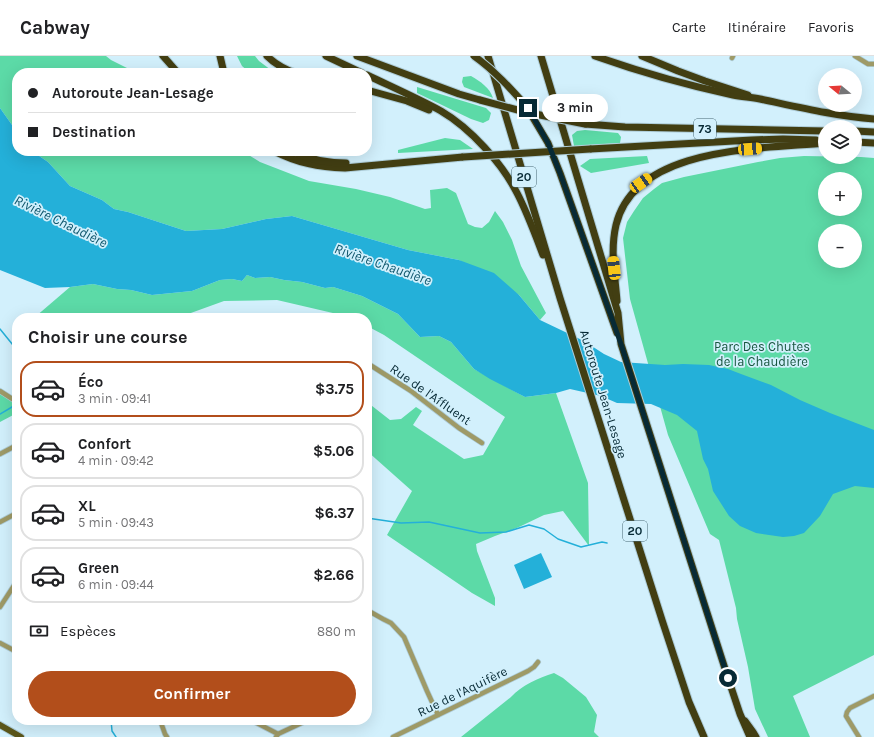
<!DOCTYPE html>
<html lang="fr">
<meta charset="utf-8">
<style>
:root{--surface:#fff;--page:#f2f2f2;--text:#202124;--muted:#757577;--line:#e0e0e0;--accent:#b24e1b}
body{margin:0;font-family:Karla,sans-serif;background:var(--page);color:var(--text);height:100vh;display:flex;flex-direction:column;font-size:15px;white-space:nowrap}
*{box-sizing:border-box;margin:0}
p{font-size:13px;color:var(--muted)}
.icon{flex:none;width:22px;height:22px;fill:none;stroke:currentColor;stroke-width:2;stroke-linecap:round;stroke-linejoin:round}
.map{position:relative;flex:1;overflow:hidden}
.sheet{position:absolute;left:12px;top:257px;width:360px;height:412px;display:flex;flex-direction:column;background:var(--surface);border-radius:16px;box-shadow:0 4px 16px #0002}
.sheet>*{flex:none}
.hud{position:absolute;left:12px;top:12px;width:360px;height:88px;border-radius:16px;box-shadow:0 4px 16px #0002;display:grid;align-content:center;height:88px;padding:0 16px;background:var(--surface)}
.needle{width:26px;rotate:288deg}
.controls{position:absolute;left:818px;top:12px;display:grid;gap:8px}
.controls a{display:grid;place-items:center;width:44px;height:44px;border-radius:50%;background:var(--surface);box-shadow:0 4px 16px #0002;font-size:20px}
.end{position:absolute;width:18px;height:18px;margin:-9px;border:5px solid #072a35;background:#fff;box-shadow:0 0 0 2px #fff}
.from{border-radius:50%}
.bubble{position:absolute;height:28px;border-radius:14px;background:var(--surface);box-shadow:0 4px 16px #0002;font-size:13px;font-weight:700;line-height:28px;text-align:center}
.car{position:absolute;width:12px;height:24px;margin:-12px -6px;border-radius:5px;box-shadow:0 0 3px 1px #0007;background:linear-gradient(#f5c518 24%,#345 0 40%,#f5c518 0 76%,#345 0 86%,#f5c518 0)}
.hud b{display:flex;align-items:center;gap:14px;height:38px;font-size:15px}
.hud b+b{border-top:1px solid var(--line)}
.hud i{width:10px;height:10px;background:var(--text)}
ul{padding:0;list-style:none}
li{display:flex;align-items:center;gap:12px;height:56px;margin:0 8px 6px;padding:0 8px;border:2px solid var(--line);border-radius:16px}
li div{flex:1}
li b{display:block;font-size:15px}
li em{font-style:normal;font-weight:700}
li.current{border-color:var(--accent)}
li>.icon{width:36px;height:36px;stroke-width:1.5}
h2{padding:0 16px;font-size:18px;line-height:48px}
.pay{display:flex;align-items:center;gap:10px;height:44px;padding:0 16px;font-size:15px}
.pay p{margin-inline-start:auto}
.button{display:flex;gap:8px;margin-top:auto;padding:8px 16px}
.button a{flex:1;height:46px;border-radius:24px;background:var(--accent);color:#fff;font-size:16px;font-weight:700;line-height:46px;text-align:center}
header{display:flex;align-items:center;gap:24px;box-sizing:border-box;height:56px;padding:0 20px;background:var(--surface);border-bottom:1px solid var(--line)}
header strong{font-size:19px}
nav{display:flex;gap:22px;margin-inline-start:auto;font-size:14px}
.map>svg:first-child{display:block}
.green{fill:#5cdaa7;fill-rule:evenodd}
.water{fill:#24b0d9}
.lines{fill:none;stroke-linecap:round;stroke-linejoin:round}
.stream{stroke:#24b0d9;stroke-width:1.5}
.minor-casing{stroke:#adccd8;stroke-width:6}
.major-casing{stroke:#adccd8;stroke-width:8}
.highway-casing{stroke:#adccd8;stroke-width:9}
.minor{stroke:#9e9a67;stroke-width:4.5}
.major{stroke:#5b561a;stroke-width:6}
.highway{stroke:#423e12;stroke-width:7}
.highway-bridge-casing{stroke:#adccd8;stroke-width:9;stroke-linecap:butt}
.highway-bridge{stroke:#423e12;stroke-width:7}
.route{stroke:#072a35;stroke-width:5}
.labels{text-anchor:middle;stroke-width:3.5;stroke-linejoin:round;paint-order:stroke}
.shield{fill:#d2f0fc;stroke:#446571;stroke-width:1}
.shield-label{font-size:12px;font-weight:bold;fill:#072a35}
.park-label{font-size:13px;fill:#17553e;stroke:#d2f0fc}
.street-label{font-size:13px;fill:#072a35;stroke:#d2f0fc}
.water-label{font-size:14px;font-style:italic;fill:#0e566c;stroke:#d2f0fc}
</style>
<header>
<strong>Cabway</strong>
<nav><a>Carte</a><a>Itinéraire</a><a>Favoris</a></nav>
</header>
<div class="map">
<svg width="874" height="681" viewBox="0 0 874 681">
<rect width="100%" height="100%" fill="#d2f0fc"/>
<g class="green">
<polygon points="0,0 106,0 111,4 137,17 17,17 17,76 0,52"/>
<polygon points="237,0 255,0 259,5 275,17 250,17 242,10"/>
<path d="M471,20C480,25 490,32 493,42L464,31L462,26L463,21Z"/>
<polygon points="417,31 486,52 491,57 489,64 483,67 471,63 417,37"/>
<polygon points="585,74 618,77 621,81 620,87 574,90 572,79 577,75"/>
<polygon points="445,82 460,84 473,93 398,97 398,94"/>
<polygon points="32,95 242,95 260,106 309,125 356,133 390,141 425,153 431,152 430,134 447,132 456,137 468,168 475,171 482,172 489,166 495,155 503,166 512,184 521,210 546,257 540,264 519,239 459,204 408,194 292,160 266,163 222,173 186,175 128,156 114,153 102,144 70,130 48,106"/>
<polygon points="647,100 649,107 591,117 580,110 590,103"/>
<path d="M804,100L861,101L874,102V599L793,640L810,681H768L755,653L748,611L737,563L736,552L719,484L710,478L668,379L630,243L623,182L627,166L634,155L643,142L654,133L662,127L684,121L758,106L780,102ZM825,123H855V153H825ZM825,175H855V205H825Z"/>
<polygon points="247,219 255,222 270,221 284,224 302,226 325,232 333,231 362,240 398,258 420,281 439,280 451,286 474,313 525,341 556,337 588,427 589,490 563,455 544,459 519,471 495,480 476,488 477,495 495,542 495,550 472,537 387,479 412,435 367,395 367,346 390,364 401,363 416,351 422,355 413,369 464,403 483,399 505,361 384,279 367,270 367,262 352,262 350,261 277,244 224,245 177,262 35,261 70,231 93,228 117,233 131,234 152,239 192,235 220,224 232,223 242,225"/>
<polygon points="0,335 17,346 17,357 0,366"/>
<path d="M554,617L563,622L586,641L597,659L594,676L599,681H461L511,641C522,629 538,622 554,617Z"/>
</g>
<g class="water">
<polygon points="0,52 17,76 17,95 32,95 48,106 70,130 102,144 114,153 128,156 186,175 222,173 266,163 292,160 408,194 459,204 494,217 519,239 540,264 584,285 604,298 621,306 665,309 683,308 709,309 728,313 741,318 771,329 800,344 830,357 874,374 874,432 855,430 833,438 820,460 804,477 794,480 783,481 756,477 740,470 729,460 713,435 708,413 703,403 697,375 677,359 651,348 617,347 601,340 570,333 556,337 525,341 490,323 474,313 451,286 439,280 420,281 398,258 362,240 333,231 325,232 302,226 284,224 270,221 255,222 247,219 242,225 232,223 220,224 192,235 152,239 131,234 117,233 93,228 70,231 45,232 0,214"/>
<polygon points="541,497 552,521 524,533 514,509"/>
</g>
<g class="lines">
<g class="stream">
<polyline points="0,273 17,294"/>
<polyline points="0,358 12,351 14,348"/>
<polyline points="367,462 401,467 429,466 480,477 506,476 529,469 544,473 558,483 581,491 602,486 607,487"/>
<polyline points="111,664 112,675 116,681"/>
</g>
<defs>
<g id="minor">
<polyline points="855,0 868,8 874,8"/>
<polyline points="732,2 733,0"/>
<polyline points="367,307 411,335 459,372 482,387"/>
<polyline points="0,335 17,346"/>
<polyline points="0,398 17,389"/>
<polyline points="0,466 17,457"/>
<polyline points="0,551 17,525"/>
<polyline points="367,554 383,563 391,567 404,581 427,635 438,659"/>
<polyline points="0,587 17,596"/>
<polyline points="367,625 367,630"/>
<polyline points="160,664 165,678 167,681"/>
<polyline points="251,664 278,678"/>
<polyline points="276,681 278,678 308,664"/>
<polyline points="393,681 528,615 534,611 538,606"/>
<polyline points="859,681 846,660 847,656 850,652 874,640"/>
</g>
<polyline id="major" points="0,669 21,681"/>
<g id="highway">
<polyline points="163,0 178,17"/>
<polyline points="220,0 224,17"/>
<path d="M267,0C275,8 284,13 295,17"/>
<polyline points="326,0 362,17"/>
<polyline points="357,0 459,38 480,44"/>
<polyline points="488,0 560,242 662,564 689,646 704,681"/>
<polyline points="541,0 618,257 621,288 728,622 740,658 750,681"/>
<path d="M595,0C640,16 686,29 733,39C742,41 751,41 760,43C798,51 835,60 874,63"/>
<polyline points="642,0 678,15 705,25 748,39"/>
<path d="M367,19C392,31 417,42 441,55C470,72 502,107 517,137C527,156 535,178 543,199"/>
<polyline points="367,34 407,45 429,54"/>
<polyline points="529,55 548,87 560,117 617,277"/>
<polyline points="585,68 625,71 825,75"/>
<polyline points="855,75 874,76"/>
<polyline points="855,86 874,87"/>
<polyline points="590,93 752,84 783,83 816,84"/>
<path d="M274,95C298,107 318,111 345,112L463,101"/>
<path d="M291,95C308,103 328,107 346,107"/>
<path d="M617,245C615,219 610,195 616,169C635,90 761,93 825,87"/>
<polyline points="745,665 753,676 756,681"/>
</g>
</defs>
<use href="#minor" class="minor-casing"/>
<use href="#major" class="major-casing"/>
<use href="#highway" class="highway-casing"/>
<use href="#minor" class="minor"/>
<use href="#major" class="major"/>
<use href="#highway" class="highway"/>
<defs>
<g id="highway-bridge">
<path d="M474,0C495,15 511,33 528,52"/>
<polyline points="480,44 525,56 585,68"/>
<polyline points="463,101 590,93"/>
</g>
</defs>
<use href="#highway-bridge" class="highway-bridge-casing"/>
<use href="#highway-bridge" class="highway-bridge"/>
</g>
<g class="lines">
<polyline class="route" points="528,52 548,87 560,117 621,288 728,622"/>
</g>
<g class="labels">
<g class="shield">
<rect x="694" y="63" width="22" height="20" rx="3"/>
<rect x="512" y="111" width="24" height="20" rx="3"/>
<rect x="623" y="465" width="24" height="20" rx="3"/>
</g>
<g class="shield-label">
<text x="705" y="77">73</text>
<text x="524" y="125">20</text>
<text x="635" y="479">20</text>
</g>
<g class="park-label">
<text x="762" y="295">Parc Des Chutes<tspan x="762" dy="15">de la Chaudière</tspan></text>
</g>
<g class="street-label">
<text transform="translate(431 338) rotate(35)" y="5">Rue de l'Affluent</text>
<text transform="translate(604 338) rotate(73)" y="5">Autoroute Jean-Lesage</text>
<text transform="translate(462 635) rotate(-26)" y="5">Rue de l'Aquifère</text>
</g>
<g class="water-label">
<text transform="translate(61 165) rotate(26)" y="5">Rivière Chaudière</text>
<text transform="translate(383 208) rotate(19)" y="5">Rivière Chaudière</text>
</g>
</g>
</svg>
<div class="controls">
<a><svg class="needle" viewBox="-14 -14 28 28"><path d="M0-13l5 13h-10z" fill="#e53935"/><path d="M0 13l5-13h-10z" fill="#757577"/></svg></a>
<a><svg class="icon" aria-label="layers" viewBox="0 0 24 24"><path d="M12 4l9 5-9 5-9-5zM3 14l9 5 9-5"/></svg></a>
<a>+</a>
<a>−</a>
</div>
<i class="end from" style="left:728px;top:622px"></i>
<i class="end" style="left:528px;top:52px"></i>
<div class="bubble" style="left:542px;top:38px;width:66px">3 min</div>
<i class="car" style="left:750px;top:93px;rotate:86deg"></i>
<i class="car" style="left:641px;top:127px;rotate:56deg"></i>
<i class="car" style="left:614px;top:212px;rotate:354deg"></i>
<div class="hud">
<b><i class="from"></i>Autoroute Jean-Lesage</b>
<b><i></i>Destination</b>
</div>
<section class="sheet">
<h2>Choisir une course</h2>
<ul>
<li class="current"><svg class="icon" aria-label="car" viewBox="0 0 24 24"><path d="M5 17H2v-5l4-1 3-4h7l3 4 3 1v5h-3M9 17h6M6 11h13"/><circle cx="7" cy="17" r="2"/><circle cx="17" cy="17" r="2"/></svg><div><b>Éco</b><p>3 min · 09:41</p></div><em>$3.75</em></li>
<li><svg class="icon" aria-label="car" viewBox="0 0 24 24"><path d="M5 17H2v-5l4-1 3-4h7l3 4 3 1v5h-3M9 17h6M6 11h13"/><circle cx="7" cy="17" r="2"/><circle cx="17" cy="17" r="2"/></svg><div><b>Confort</b><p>4 min · 09:42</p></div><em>$5.06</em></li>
<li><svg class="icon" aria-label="car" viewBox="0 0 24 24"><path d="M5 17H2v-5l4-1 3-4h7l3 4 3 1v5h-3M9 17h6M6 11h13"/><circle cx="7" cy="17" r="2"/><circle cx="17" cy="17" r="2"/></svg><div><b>XL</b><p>5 min · 09:43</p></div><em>$6.37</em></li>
<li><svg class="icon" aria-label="car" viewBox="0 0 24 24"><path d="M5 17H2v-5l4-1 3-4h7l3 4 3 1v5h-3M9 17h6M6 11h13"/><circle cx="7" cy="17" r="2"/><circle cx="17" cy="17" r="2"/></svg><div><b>Green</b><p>6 min · 09:44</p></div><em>$2.66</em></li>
</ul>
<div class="pay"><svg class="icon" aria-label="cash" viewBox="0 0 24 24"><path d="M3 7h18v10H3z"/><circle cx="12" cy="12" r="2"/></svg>Espèces<p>880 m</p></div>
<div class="button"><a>Confirmer</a></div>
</section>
</div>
